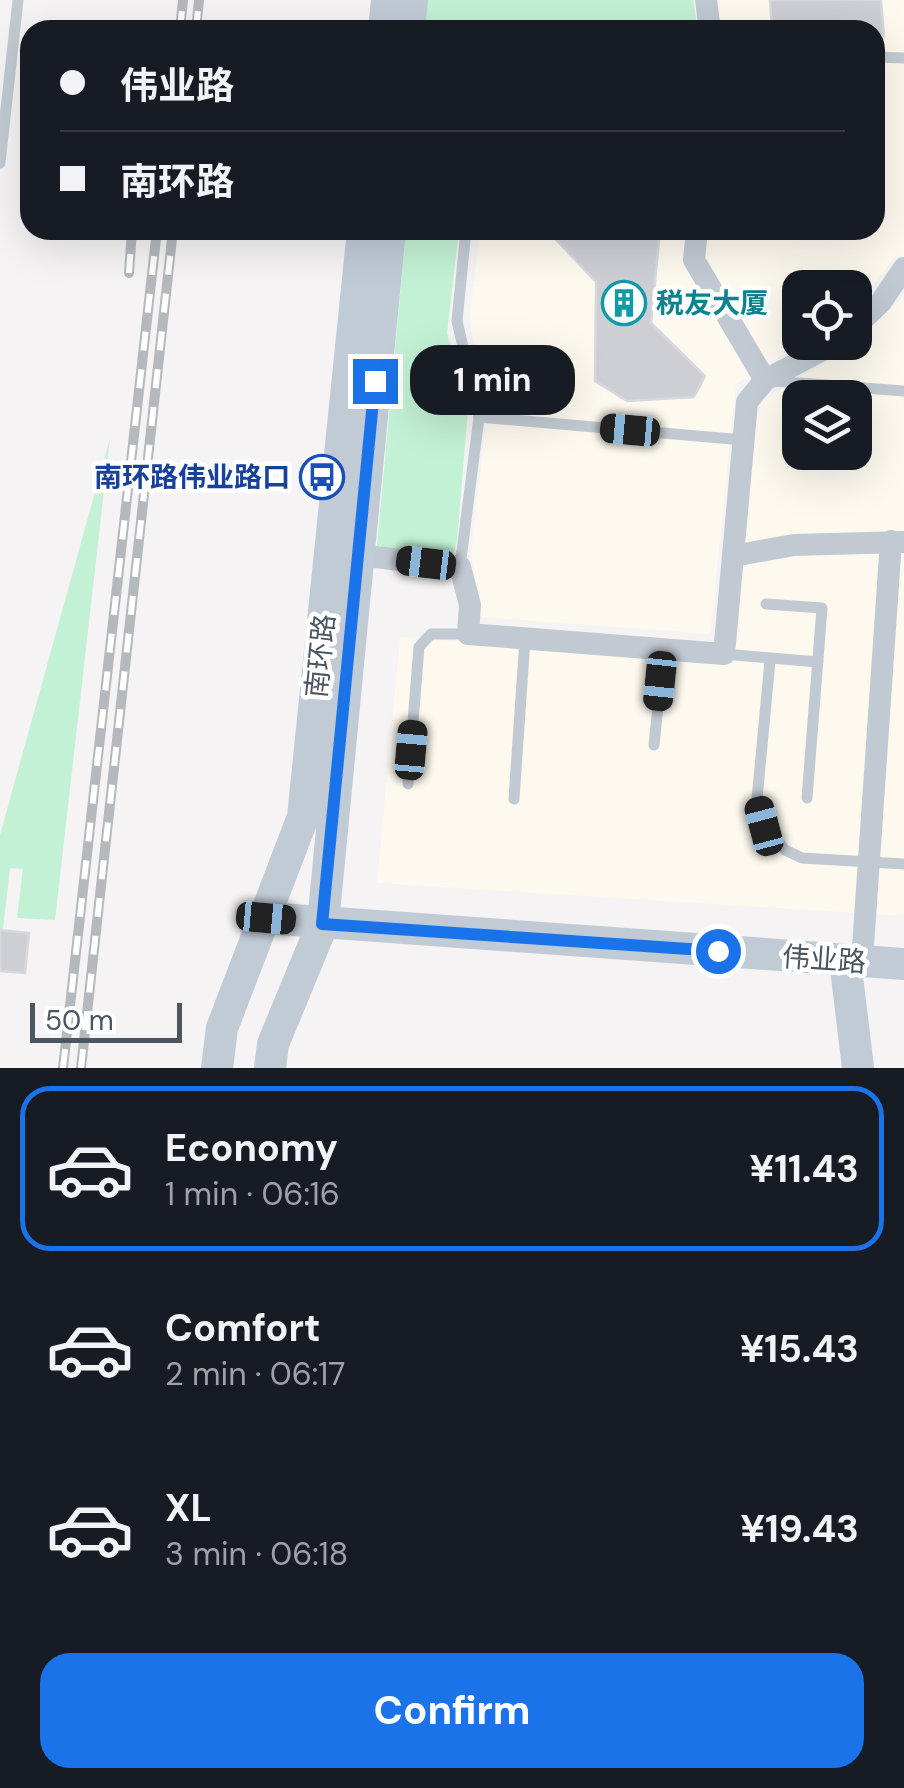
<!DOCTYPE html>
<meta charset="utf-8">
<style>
:root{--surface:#171b24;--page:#242831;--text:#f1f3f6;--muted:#9ea1a6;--line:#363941;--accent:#1a73e8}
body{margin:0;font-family:"DM Sans","Noto Sans SC",sans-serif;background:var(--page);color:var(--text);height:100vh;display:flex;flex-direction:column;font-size:38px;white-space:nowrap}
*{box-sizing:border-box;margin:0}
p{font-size:32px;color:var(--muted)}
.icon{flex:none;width:55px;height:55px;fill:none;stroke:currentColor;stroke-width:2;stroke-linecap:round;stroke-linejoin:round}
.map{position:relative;height:1068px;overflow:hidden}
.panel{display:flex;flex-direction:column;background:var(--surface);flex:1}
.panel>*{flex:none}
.banner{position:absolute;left:20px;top:20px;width:865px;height:220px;border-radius:30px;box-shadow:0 10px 40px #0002;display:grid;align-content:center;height:220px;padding:0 40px;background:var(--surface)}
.controls{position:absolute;left:782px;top:270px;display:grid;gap:20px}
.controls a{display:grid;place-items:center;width:90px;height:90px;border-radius:20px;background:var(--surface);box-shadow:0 10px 40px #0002;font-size:50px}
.scale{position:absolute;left:30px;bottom:25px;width:152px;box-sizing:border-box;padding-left:10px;border:5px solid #4a5661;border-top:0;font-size:28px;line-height:35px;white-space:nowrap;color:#4a5661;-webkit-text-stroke:8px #fff;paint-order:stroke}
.end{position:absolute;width:45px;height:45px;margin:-22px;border:12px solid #1a73e8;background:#fff;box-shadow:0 0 0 5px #fff}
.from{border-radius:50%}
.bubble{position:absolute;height:70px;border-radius:30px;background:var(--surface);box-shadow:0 10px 40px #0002;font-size:32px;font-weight:700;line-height:70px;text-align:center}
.car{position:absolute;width:30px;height:60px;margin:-30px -15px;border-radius:12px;box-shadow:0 0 8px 2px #0007;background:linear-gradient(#222 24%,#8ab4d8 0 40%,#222 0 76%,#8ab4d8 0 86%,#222 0)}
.banner b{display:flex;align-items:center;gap:35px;height:95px;font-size:38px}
.banner b+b{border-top:2px solid var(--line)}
.banner i{width:25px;height:25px;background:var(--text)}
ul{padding:18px 0 0;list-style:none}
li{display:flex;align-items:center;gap:30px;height:165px;margin:0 20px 15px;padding:0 20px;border:5px solid transparent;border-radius:30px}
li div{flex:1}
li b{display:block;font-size:38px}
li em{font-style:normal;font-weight:700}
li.on{border-color:var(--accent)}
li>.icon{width:90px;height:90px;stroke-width:1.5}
.button{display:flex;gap:20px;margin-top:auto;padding:20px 40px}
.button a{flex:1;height:115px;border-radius:30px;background:var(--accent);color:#fff;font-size:40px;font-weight:700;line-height:115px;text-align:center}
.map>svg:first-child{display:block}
.commercial{fill:#fdf9ef;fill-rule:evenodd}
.green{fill:#c3f1d5}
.building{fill:#cdcfd5;stroke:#d7d9de;stroke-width:2.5}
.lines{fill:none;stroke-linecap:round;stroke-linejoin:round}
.lane{stroke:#c1cad2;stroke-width:11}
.street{stroke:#c1cad2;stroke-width:22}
.secondary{stroke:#c1cbd6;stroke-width:32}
.rail-casing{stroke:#b5b8bd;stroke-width:10}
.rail{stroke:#fff;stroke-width:6;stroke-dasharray:19;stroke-linecap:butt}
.route{stroke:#1a73e8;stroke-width:12}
.labels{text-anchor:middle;stroke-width:9;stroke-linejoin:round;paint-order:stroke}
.culture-label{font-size:28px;font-weight:bold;fill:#0d838f;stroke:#fff;text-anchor:start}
.transit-label{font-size:28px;font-weight:bold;fill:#164399;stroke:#fff;text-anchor:end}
.street-label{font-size:28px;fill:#4a5661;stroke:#fff}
</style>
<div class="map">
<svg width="904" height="1068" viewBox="0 0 904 1068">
<rect width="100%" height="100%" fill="#f5f3f3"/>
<g class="commercial">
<polygon points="718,0 904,0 904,259 897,255 855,307 855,288 800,288 802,343 736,384 710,634 481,617 471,553 489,396 469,322 480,230 875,230 875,30 721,30"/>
<path d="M904,296V916L377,883L400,637L734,663L756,424L762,400L844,351ZM800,398H855V452H800Z"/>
</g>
<g class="green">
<polygon points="426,0 693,0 698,30 424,30"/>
<polygon points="406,230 459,230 447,333 468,409 457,541 454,552 439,560 377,546"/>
<polygon points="110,438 55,920 17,918 23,869 10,868 0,955 0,835"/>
</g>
<g class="building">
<polygon points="770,0 881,0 884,36 875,36 875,30 772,29"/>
<polygon points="547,230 660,230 651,323 705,376 694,397 627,401 595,381 596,282"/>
<polygon points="0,930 29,933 25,973 0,971"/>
</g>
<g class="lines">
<g class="lane">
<polyline points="875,57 904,58"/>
<polyline points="0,163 18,0"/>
<polyline points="774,381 904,391"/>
<polyline points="479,417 743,440"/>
<polyline points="460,567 479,417 457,321 466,230"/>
<polyline points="766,604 822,608 807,798"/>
<polyline points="724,654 818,662"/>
<polyline points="770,661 757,799 765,826 785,850 802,858 904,864"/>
<polyline points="654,745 664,649"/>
<polyline points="408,784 419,647 431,634 468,634"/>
<polyline points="514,799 525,639"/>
</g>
<g class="street">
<polyline points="706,0 710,30"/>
<polyline points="697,230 694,260 765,380"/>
<polyline points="855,327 881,302 904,268"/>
<polyline points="358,555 460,567 470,605 468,634 724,654 747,402 765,380 838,342"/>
<polyline points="733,556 794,545 904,542"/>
<polyline points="862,961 891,541"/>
</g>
<g class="secondary">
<polyline points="384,30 387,0"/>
<polyline points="409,30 412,0"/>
<polyline points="266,918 904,964"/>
<polyline points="845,960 858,1068"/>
<polyline points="217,1068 222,1028 303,817 363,230"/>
<polyline points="270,1068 273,1044 323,923 390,230"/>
</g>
<defs>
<g id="rail">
<polyline points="180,30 183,0"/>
<polyline points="196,30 199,0"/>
<polyline points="129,273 132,230"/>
<polyline points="63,1068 157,230"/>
<polyline points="81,1068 173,230"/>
</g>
</defs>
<use href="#rail" class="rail-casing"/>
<use href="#rail" class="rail"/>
</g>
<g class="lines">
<polyline class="route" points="375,381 322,924 718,951"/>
</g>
<defs>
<symbol id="building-ring" viewBox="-11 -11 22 22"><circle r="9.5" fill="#fff" stroke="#0f9aa8" stroke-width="1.5"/><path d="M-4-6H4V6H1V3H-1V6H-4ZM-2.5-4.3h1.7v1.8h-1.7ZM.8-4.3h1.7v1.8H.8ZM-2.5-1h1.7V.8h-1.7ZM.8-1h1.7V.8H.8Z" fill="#0f9aa8"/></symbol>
<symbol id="bus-ring" viewBox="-11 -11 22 22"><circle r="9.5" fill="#fff" stroke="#1a4fb4" stroke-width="1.5"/><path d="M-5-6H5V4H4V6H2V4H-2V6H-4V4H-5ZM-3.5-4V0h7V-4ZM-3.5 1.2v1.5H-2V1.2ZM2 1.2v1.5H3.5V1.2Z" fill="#1a4fb4"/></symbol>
</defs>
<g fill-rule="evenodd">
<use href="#building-ring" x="599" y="278" width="50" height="50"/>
<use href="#bus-ring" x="297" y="452" width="50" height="50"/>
</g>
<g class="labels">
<g class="culture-label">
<text x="656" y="313">税友大厦</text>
</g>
<g class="transit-label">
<text x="290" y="487">南环路伟业路口</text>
</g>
<g class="street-label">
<text transform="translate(320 656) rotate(-84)" y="10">南环路</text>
<text transform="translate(824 959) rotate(4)" y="10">伟业路</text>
</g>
</g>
</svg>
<div class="controls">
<a><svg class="icon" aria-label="locate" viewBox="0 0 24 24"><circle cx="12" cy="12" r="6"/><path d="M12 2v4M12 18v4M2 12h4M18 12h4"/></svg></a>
<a><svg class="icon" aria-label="layers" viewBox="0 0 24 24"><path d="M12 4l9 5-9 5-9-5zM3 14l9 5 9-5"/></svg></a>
</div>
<div class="scale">50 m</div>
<i class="end from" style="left:718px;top:951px"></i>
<i class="end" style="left:375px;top:381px"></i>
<div class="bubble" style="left:410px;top:345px;width:165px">1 min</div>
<i class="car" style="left:630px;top:430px;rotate:275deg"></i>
<i class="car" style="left:426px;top:563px;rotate:277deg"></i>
<i class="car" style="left:660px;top:681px;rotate:186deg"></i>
<i class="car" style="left:411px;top:750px;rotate:5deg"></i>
<i class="car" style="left:764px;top:826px;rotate:345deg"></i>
<i class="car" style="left:266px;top:918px;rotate:95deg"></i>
<div class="banner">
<b><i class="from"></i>伟业路</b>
<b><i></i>南环路</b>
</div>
</div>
<section class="panel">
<ul>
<li class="on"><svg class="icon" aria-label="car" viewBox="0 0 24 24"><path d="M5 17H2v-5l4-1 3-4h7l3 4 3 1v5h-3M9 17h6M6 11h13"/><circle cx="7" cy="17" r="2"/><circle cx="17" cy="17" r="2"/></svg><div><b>Economy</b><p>1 min · 06:16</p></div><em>¥11.43</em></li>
<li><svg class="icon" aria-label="car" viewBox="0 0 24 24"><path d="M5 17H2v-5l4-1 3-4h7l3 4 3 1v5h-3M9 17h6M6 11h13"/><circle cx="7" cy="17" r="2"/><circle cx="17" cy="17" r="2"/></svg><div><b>Comfort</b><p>2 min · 06:17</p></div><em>¥15.43</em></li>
<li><svg class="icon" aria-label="car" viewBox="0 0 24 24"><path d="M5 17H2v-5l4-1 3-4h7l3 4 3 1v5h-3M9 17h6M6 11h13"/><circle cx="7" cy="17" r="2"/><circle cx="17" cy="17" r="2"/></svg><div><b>XL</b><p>3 min · 06:18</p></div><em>¥19.43</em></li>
</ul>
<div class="button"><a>Confirm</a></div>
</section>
